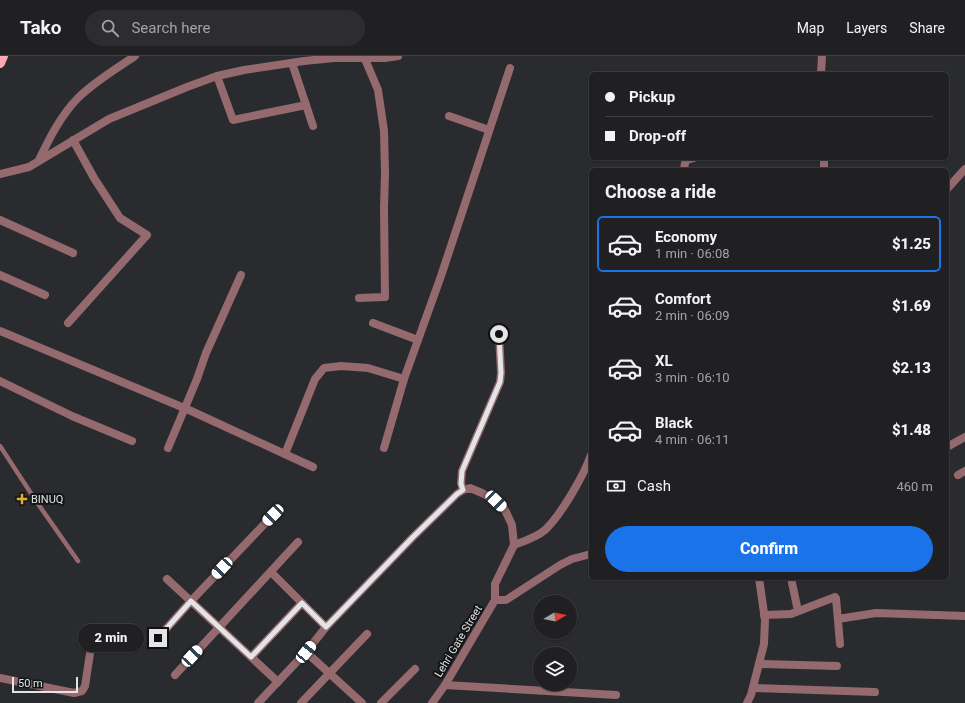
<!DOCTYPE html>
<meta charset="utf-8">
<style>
:root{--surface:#202022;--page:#2d2d2f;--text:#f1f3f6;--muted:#a2a3a5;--line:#3d3e40;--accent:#1a73e8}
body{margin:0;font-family:Roboto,sans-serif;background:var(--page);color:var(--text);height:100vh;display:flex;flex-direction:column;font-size:15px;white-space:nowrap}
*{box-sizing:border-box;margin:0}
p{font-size:13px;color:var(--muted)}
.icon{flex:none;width:22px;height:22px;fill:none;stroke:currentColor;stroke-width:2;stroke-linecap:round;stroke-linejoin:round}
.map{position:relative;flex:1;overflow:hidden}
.side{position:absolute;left:589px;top:112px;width:360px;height:412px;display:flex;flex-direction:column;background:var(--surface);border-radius:6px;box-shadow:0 1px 3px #0004,0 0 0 1px var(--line)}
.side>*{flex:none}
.top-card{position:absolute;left:589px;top:16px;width:360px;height:88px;border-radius:6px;box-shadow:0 1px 3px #0004,0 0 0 1px var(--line);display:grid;align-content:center;height:88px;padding:0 16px;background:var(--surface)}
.needle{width:26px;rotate:80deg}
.buttons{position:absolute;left:533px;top:539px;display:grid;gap:8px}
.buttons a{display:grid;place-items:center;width:44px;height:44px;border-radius:50%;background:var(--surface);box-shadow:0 1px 3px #0004,0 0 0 1px var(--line);font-size:20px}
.scale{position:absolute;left:12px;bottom:10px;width:66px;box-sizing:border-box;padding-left:4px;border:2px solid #e3e4e6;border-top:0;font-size:11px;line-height:14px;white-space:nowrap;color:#e3e4e6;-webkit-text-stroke:3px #131415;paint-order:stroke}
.end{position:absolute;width:18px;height:18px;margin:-9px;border:5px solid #e3e4e6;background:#111;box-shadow:0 0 0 2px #111}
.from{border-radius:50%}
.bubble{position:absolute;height:28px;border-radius:14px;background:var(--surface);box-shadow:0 1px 3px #0004,0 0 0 1px var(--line);font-size:13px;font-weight:800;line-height:28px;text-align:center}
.car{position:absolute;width:12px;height:24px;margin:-12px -6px;border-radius:5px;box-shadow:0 0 3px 1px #0007;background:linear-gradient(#fff 24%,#345 0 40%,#fff 0 76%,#345 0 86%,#fff 0)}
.top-card b{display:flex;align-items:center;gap:14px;height:38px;font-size:15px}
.top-card b+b{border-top:1px solid var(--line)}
.top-card i{width:10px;height:10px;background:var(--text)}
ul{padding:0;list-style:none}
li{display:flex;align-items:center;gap:12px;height:56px;margin:0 8px 6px;padding:0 8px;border:2px solid transparent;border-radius:6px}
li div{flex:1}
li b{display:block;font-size:15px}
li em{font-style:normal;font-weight:800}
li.current{border-color:var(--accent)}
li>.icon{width:36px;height:36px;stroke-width:1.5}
h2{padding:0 16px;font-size:18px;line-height:48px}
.pay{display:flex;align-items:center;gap:10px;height:44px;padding:0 16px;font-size:15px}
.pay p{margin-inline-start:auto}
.cta{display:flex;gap:8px;margin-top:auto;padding:8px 16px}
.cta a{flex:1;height:46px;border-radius:24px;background:var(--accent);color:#fff;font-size:16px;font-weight:800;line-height:46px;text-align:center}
header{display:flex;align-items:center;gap:24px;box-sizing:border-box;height:56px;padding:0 20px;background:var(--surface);border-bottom:1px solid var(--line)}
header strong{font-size:19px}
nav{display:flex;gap:22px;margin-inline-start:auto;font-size:14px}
.search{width:280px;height:36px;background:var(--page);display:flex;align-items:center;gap:10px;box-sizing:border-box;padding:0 14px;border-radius:22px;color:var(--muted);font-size:15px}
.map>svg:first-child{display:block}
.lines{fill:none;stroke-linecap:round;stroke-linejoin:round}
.service{stroke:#946a6f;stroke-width:4.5}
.minor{stroke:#946a6f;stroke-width:8}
.primary{stroke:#fda8b2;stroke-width:10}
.route{stroke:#e3e4e6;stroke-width:5}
.poi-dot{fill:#e1af34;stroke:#131415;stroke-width:1.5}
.labels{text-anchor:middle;stroke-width:4;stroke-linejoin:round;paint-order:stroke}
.poi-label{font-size:11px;fill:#e3e4e6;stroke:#131415;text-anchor:start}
.street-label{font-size:11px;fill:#e3e4e6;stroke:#131415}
</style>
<header>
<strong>Tako</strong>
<div class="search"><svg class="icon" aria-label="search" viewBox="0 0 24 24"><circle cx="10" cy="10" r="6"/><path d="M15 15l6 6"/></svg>Search here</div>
<nav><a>Map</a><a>Layers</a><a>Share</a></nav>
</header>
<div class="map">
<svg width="965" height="647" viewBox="0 0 965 647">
<rect width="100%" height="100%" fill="#2a2b2e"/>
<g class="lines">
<polyline class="service" points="0,390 36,445 78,505"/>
<g class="minor">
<polyline points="292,7 313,70"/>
<polyline points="821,18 822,0"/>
<polyline points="217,20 233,64 306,49"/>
<polyline points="449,60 489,74"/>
<polyline points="824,102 824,114"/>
<path d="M39,104C49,83 61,59 78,42C94,26 116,13 135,0"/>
<polyline points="684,114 685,107 687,104 694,102"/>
<polyline points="0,118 29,111 109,63 187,31 217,20 244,14 304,5 334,2 385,2 398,0"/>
<polyline points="947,133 965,113"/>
<polyline points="0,164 73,197"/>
<polyline points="0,219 45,239"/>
<polyline points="359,242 385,241 384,152 385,117 384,75 378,34 365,3"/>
<polyline points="68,267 147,179 120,162 94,122 73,84"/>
<polyline points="373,267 418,284"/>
<polyline points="0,275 189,354 313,411"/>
<polyline points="0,325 72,360 132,385"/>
<polyline points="947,391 965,381"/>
<polyline points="168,392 197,323 206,297 241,219"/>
<polyline points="384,392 404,323 441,220 510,12"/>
<polyline points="285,398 315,323 324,312 341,310 368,312 404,323"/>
<polyline points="958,419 965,415"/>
<polyline points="463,434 461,427 462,415 500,326 501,317 499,278"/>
<path d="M514,489C525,485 537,481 545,474C561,459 584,419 591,399"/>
<polyline points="271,516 326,571"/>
<polyline points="791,522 798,555"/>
<polyline points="167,523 278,626"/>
<polyline points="764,559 791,558 835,541 836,542 840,588"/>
<polyline points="838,563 876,557 965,560"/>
<polyline points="158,582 191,545 273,459"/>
<polyline points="306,596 362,647"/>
<polyline points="251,601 302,547"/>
<polyline points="759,608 837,610"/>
<polyline points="175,619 298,486"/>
<polyline points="0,622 74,637 82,635 85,630 93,578"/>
<polyline points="445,629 616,639"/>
<polyline points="753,632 875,636"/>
<polyline points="258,647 306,596 326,571 413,481 457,438 463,434 470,432 482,437 496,445 505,454 512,469 514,489 495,528 495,544"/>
<polyline points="301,647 367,578"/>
<polyline points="381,647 415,613"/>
<polyline points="432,647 445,629 495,544 506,544 560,509 572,503 591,498"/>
<polyline points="747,647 751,639 764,588 765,564 759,522"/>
</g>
<polyline class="primary" points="0,7 3,0"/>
</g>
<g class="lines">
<polyline class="route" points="158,582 191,545 251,601 302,547 326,571 413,481 457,438 463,434 461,428 462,415 500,326 501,317 499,278"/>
</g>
<path class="poi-dot" d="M20 437h4v4h4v4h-4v4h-4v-4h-4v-4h4z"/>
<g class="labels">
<g class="poi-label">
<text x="31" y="447">BINUQ</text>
</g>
<g class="street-label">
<text transform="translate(458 585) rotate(-59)" y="4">Lehri Gate Street</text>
</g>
</g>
</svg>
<div class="buttons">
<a><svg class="needle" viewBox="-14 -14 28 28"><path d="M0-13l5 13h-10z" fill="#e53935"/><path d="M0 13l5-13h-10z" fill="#a2a3a5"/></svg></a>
<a><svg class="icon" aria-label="layers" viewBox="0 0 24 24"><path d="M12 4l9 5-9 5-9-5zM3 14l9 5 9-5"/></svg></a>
</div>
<div class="scale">50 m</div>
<i class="end from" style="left:499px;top:278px"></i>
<i class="end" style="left:158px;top:582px"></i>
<div class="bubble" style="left:78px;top:568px;width:66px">2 min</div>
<i class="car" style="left:496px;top:445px;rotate:134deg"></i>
<i class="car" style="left:273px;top:459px;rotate:224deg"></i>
<i class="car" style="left:222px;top:512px;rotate:223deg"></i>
<i class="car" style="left:306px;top:596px;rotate:39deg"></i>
<i class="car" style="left:192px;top:600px;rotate:43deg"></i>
<div class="top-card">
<b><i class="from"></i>Pickup</b>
<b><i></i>Drop-off</b>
</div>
<section class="side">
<h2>Choose a ride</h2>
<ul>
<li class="current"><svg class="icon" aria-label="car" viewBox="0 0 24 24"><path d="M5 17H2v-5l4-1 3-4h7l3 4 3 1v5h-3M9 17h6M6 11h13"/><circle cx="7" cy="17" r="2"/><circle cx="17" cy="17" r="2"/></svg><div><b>Economy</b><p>1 min · 06:08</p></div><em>$1.25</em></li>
<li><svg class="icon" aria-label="car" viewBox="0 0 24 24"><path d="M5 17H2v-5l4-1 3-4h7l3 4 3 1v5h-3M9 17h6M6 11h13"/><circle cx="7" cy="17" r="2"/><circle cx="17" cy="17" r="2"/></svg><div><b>Comfort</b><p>2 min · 06:09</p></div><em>$1.69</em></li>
<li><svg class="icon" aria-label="car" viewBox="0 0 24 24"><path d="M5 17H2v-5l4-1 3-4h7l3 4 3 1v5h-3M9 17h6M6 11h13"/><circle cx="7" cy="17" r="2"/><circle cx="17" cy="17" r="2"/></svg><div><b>XL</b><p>3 min · 06:10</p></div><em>$2.13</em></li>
<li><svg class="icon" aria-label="car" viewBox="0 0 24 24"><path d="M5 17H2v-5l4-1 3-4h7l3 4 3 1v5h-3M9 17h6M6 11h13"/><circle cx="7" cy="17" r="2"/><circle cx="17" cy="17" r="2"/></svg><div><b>Black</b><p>4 min · 06:11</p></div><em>$1.48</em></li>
</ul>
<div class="pay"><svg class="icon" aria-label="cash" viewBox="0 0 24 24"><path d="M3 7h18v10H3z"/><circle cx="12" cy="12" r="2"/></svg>Cash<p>460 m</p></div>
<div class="cta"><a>Confirm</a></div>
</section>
</div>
